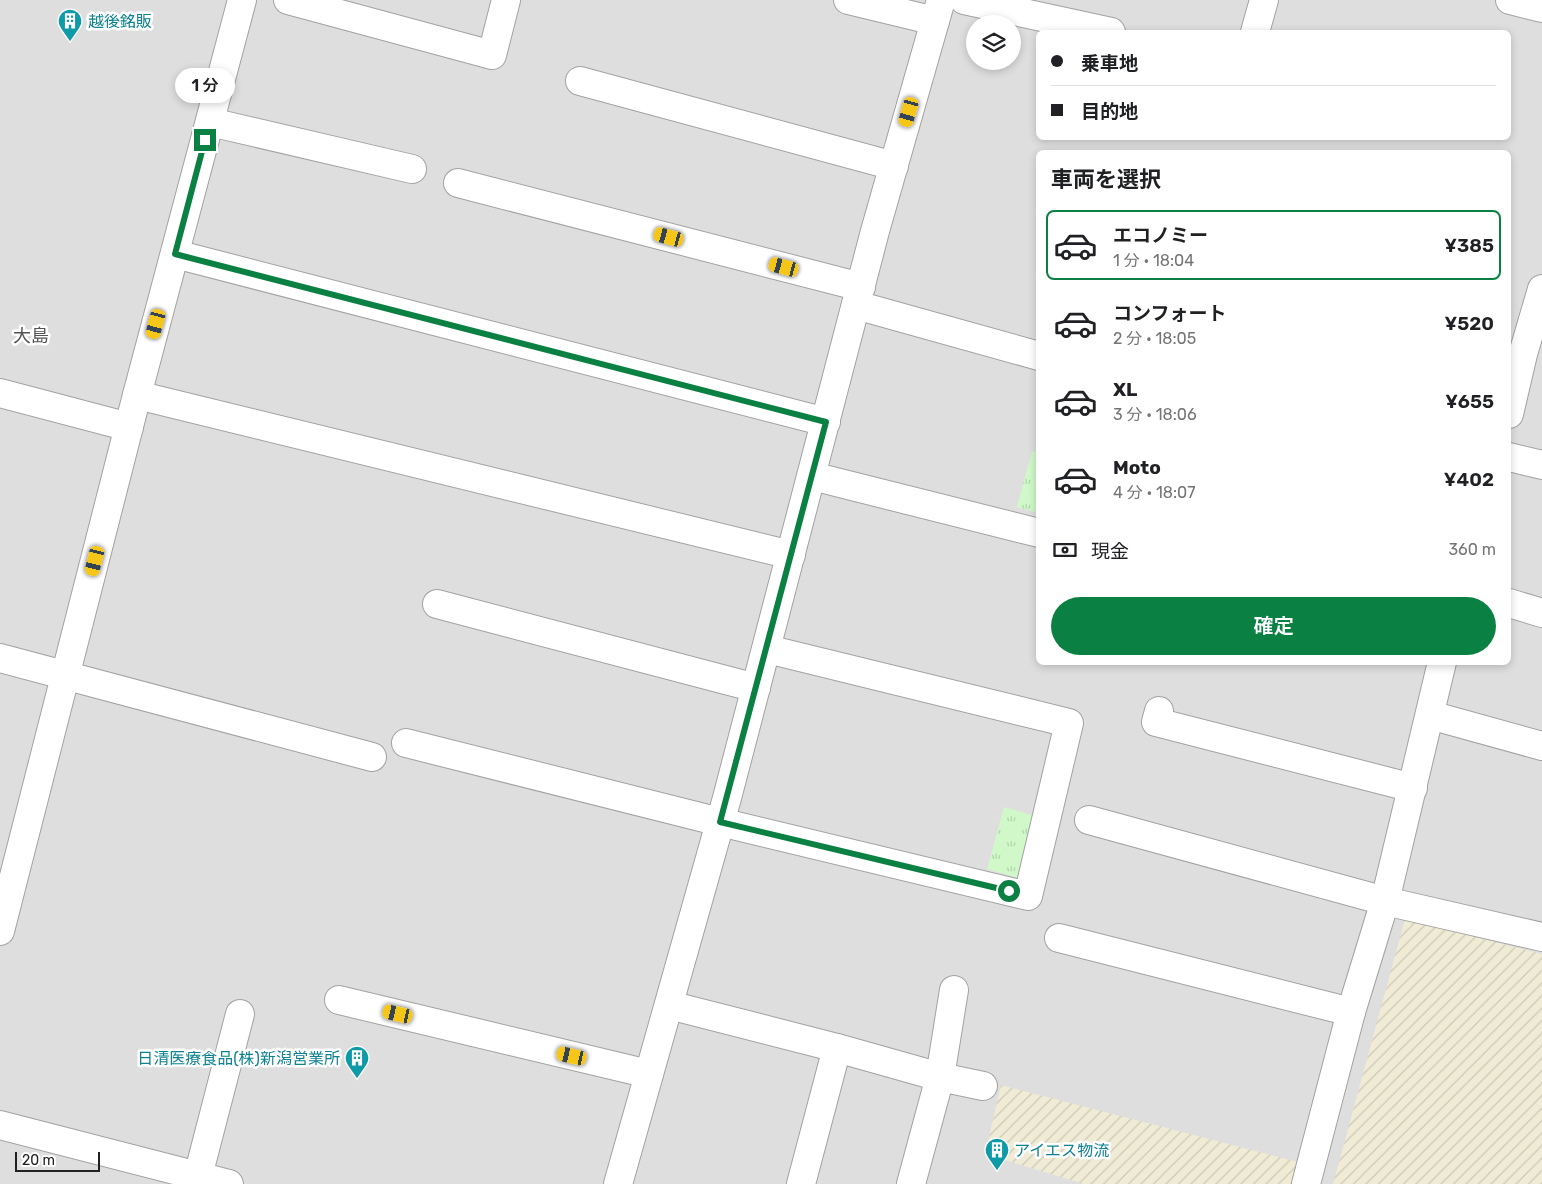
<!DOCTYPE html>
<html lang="ja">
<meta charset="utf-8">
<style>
:root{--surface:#fff;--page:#f6f6f6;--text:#202124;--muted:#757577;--line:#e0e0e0;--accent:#0b8043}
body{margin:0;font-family:Rubik,"Noto Sans JP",sans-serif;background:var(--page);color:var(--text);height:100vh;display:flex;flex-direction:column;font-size:19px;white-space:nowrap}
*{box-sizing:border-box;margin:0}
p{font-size:16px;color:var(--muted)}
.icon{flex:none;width:28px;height:28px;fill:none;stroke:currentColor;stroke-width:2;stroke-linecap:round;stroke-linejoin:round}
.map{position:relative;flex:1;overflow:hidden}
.drawer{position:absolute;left:1036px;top:150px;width:475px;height:515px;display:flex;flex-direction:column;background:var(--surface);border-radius:8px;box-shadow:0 2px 8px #0003}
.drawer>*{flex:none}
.banner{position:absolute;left:1036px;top:30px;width:475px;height:110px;border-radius:8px;box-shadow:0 2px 8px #0003;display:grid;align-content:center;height:110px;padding:0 15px;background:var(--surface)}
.fabs{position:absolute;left:966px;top:15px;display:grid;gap:10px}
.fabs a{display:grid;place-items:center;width:55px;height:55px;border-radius:50%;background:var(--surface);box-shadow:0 2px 8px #0003;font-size:25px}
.scale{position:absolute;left:15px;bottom:12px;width:85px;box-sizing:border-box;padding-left:5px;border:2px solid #212121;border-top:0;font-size:14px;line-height:18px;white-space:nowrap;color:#212121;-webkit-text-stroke:4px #fff;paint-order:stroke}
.end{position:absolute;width:22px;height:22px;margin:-11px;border:6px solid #0b8043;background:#fff;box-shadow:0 0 0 2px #fff}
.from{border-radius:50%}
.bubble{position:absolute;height:35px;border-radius:18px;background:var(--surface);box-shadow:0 2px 8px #0003;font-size:16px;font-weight:600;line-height:35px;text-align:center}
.car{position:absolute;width:15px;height:30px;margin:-15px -8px;border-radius:6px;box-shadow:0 0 4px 1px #0007;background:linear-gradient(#f5c518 24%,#345 0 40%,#f5c518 0 76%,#345 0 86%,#f5c518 0)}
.banner b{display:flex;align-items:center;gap:18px;height:48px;font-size:19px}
.banner b+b{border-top:1px solid var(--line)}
.banner i{width:12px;height:12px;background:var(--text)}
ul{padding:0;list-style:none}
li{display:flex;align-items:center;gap:15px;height:70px;margin:0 10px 8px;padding:0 5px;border:2px solid transparent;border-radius:8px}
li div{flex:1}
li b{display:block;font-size:19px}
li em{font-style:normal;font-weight:600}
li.on{border-color:var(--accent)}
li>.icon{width:45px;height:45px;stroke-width:1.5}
h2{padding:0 15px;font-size:22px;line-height:60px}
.pay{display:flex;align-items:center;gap:12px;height:55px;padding:0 15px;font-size:19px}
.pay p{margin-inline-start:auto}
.cta{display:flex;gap:10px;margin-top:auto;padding:10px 15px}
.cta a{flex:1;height:58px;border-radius:30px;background:var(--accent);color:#fff;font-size:20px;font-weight:600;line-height:58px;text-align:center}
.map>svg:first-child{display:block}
.residential{fill:#dfdede;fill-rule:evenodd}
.farmland{fill:url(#farmland-furrows)}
.park{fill:url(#park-tufts)}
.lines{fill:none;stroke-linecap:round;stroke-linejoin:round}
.minor-casing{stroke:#a2a2a2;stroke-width:30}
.minor{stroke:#fff;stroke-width:28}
.route{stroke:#0b8043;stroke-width:6}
.labels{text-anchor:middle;stroke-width:5;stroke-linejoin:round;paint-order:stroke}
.culture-label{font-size:16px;fill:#0d838f;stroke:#fff;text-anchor:start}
.neighbourhood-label{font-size:18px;fill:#545454;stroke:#fff}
</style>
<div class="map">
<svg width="1542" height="1184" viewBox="0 0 1542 1184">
<defs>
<pattern id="farmland-furrows" width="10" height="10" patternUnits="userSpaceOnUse" patternTransform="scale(1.25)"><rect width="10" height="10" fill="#efebd5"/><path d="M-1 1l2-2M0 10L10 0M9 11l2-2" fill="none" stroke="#cdc9b7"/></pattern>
<pattern id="park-tufts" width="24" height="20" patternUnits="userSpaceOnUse" patternTransform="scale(1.25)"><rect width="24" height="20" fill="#d0f8c9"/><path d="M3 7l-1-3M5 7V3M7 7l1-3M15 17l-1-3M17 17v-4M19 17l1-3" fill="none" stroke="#b2d4ac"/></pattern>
</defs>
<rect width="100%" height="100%" fill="#f1ece8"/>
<path class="residential" d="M0,0H1542V1184H0ZM975,24H1012V61H975ZM1039,32H1509V138H1039ZM1039,152H1509V662H1039Z"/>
<g class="farmland">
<polygon points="1405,919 1542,954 1542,1184 1333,1184"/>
<polygon points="1001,1085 1298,1162 1292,1184 1084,1184 985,1154"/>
</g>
<g class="park">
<polygon points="1032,451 1039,453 1039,513 1017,507"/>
<polygon points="1004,807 1035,816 1019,878 987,869"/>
</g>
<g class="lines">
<defs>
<g id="minor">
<polyline points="288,0 492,55 506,0"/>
<polyline points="848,0 935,21"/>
<polyline points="964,0 1111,32"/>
<polyline points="1510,0 1542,8"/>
<polyline points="1255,32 1264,0"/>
<polyline points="580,81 894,166"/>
<polyline points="210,122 412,169"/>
<polyline points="458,183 861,287"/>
<polyline points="175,254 826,422"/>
<polyline points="856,305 1039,356"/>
<polyline points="0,393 129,427"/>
<polyline points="137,395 791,555"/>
<polyline points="1509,414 1523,354 1542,289"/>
<polyline points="1509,457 1542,465"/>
<polyline points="812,476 1039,533"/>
<polyline points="1509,603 1542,613"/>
<polyline points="437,604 756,688"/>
<polyline points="0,658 372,757"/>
<polyline points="1159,711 1156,722 1413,788"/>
<polyline points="1430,715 1542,746"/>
<polyline points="406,743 720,822 1028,896 1069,723 767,649"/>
<polyline points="1089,820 1385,901 1542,937"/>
<polyline points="0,931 137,395 242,0"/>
<polyline points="1059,938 1351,1012"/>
<polyline points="339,1000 649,1074"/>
<polyline points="669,1005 837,1048 940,1077 983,1086"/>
<polyline points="0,1125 229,1184"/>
<polyline points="198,1176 240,1014"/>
<polyline points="618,1184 727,798 875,231 941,0"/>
<polyline points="801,1184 837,1048"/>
<polyline points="911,1184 940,1077 954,990"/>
<polyline points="1306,1184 1351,1012 1385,901 1442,662"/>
</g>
</defs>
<use href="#minor" class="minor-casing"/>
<use href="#minor" class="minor"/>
</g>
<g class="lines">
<polyline class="route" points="205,140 175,254 826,422 720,822 1009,891"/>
</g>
<defs>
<symbol id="building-pin" viewBox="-11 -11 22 30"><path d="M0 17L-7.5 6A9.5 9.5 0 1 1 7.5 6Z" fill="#0f9aa8" stroke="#fff"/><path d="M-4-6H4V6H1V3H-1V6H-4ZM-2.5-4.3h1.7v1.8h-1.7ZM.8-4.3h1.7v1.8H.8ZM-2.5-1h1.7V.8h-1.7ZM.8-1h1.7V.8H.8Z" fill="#fff"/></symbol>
</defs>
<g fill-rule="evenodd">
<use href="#building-pin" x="56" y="7" width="28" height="38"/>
<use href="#building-pin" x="343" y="1044" width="28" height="38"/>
<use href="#building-pin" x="983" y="1136" width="28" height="38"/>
</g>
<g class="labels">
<g class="culture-label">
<text x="88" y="27">越後銘販</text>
<text x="340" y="1064" text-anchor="end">日清医療食品(株)新潟営業所</text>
<text x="1014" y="1156">アイエス物流</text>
</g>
<g class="neighbourhood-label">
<text x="31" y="342">大島</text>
</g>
</g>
</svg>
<div class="fabs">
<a><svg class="icon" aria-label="layers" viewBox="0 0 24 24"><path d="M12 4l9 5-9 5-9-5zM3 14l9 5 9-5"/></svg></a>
</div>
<div class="scale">20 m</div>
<i class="end from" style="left:1009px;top:891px"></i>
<i class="end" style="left:205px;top:140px"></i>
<div class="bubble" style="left:175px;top:68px;width:60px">1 分</div>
<i class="car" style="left:909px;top:112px;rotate:196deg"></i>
<i class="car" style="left:669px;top:237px;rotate:285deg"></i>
<i class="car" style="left:784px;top:267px;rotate:285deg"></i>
<i class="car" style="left:156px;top:324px;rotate:195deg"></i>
<i class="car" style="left:95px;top:561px;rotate:194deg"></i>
<i class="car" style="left:398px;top:1014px;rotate:283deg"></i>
<i class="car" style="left:572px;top:1056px;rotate:283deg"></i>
<div class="banner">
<b><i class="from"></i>乗車地</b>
<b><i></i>目的地</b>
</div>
<section class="drawer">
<h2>車両を選択</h2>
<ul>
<li class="on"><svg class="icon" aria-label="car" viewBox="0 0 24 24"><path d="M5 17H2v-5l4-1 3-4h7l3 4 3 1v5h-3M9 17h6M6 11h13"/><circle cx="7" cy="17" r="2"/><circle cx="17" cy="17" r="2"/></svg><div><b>エコノミー</b><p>1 分 · 18:04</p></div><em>¥385</em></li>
<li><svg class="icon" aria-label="car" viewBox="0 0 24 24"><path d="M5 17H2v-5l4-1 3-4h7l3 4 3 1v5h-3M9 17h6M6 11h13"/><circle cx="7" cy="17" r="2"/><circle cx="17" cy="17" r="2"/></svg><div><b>コンフォート</b><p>2 分 · 18:05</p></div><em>¥520</em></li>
<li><svg class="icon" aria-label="car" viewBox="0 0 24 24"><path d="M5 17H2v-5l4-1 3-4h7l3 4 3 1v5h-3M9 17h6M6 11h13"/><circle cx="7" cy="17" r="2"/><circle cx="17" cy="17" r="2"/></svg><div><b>XL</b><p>3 分 · 18:06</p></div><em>¥655</em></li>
<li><svg class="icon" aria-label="car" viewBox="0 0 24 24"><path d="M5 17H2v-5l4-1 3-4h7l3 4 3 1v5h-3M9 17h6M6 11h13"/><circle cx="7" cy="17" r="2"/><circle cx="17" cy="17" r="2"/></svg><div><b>Moto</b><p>4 分 · 18:07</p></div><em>¥402</em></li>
</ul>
<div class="pay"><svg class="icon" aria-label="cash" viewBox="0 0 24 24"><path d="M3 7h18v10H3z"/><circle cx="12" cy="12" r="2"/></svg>現金<p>360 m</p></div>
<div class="cta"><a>確定</a></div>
</section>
</div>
